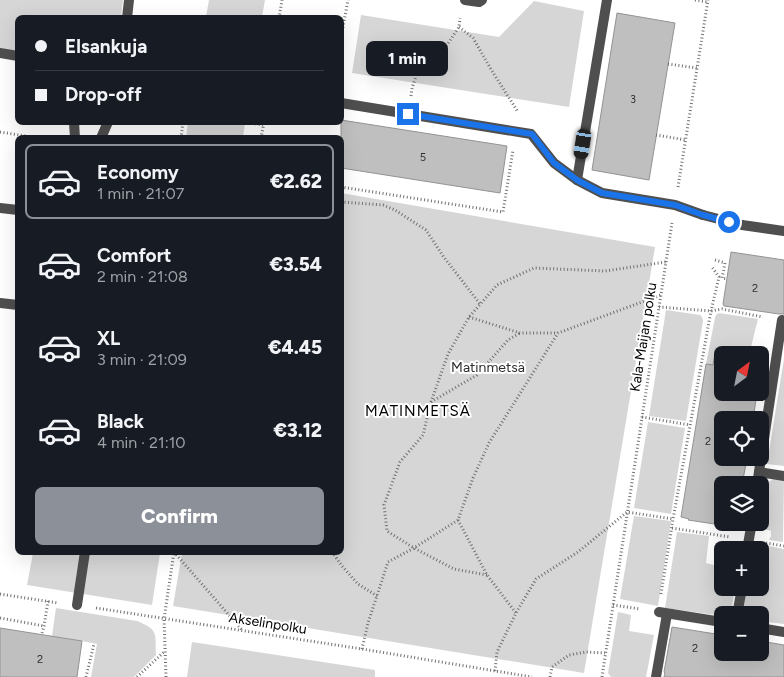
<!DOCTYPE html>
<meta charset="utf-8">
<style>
:root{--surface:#171b24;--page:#20242c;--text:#f1f3f6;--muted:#9ea1a6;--line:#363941;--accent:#8c9099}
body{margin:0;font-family:Figtree,sans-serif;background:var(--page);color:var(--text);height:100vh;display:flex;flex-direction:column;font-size:19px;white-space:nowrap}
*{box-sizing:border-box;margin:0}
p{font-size:16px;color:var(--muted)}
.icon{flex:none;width:28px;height:28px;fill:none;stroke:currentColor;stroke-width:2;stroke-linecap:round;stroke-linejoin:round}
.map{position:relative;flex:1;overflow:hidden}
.drawer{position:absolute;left:15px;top:135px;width:329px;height:420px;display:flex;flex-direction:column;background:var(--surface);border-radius:8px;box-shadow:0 5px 20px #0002}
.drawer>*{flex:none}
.guide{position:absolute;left:15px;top:15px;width:329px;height:110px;border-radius:8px;box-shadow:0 5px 20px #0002;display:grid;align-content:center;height:110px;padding:0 20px;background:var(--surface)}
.needle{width:32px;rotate:32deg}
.buttons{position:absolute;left:714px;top:346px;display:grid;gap:10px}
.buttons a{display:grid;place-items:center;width:55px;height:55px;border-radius:8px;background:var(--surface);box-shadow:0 5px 20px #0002;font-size:25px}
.end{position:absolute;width:22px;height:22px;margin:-11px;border:6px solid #1a73e8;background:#fff;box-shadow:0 0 0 2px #fff}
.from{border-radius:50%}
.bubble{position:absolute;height:35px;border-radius:8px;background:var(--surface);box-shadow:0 5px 20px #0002;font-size:16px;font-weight:800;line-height:35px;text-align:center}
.car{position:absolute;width:15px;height:30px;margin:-15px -8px;border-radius:6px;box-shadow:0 0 4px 1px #0007;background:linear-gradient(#222 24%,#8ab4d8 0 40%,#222 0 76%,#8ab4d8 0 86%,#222 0)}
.guide b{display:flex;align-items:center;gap:18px;height:48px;font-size:19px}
.guide b+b{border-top:1px solid var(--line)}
.guide i{width:12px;height:12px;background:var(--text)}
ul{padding:9px 0 0;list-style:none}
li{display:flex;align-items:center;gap:15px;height:75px;margin:0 10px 8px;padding:0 10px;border:2px solid transparent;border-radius:8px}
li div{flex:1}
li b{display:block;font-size:19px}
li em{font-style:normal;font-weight:800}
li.active{border-color:var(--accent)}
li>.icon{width:45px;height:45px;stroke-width:1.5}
.button{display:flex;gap:10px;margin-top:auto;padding:10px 20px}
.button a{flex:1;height:58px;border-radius:8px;background:var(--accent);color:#fff;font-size:20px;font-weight:800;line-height:58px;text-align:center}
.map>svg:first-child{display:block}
.green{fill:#d6d6d6}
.building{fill:#bfbfbf;stroke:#939393}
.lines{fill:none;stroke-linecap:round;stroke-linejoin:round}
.path{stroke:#717171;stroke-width:3;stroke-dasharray:1 2.5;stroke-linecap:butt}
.service{stroke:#4f4f4f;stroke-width:10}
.minor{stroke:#4f4f4f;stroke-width:10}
.route{stroke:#1a73e8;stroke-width:6}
.labels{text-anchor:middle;stroke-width:4;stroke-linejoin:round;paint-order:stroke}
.number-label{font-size:11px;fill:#303030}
.street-label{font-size:14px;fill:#000;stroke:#fff}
.park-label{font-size:14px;fill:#2d2d2d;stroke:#fff}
.neighbourhood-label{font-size:15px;letter-spacing:1px;fill:#000;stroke:#fff}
</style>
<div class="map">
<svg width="784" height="677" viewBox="0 0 784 677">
<rect width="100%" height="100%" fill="#fff"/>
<g class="green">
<polygon points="0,0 123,0 121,17 18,18 17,51 0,48"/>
<polygon points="209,0 265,0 262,17 206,17"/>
<polygon points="534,1 584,11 569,107 352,73 361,15 499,37"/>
<polygon points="188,123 188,122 245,123 243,137 186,137"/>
<polygon points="341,193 655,247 584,673 173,606 182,553 341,552"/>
<polygon points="666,310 700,315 702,317 703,321 686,421 649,416"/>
<polygon points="719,313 758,319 749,355 728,355 716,353 713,365 706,364 715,318 716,315"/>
<polygon points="784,359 784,466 767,464"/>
<polygon points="648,422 685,428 671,514 634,508"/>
<path d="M773,479L784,481L783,542L769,540L771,536V531L765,529L766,521L763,514L760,512C760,500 762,486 773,479Z"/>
<polygon points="634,516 671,521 658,606 620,599"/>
<polygon points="677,532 709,536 706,563 722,567 722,588 735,588 732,606 716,615 665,608"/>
<polygon points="753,543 784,549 784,624 760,621 760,615 742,615 746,588 760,588 760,550 752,550"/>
<polygon points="33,553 160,553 152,605 27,585"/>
<path d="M56,608L137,621C159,630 155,633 156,655L134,677H91L97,644L82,641L52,636Z"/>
<polygon points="618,612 631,615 629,631 654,635 646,677 611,677 608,673"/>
<polygon points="192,642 375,670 375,677 187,677"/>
</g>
<g class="building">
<polygon points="617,13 675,23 649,180 592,170"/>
<polygon points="341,120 507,146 500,193 341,168"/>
<polygon points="731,252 784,260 784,314 779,314 724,306 723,304"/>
<polygon points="715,353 728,355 722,355 722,392 757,392 753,420 722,420 722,458 747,458 742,485 722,485 722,522 736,522 735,527 688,520 689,519 681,517 706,364 713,365"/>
<polygon points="672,627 722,635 722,652 760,652 760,641 784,645 784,677 664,677 665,673 664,672"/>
<polygon points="0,628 82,641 77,677 0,677"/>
</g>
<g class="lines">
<g class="path">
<polyline points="695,0 707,2"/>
<polyline points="279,18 282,0"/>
<polyline points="459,27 473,38 492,71 518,112"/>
<polyline points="341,38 348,0"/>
<polyline points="668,64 697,68"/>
<polyline points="411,96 412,88 422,59 445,48 459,27 460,18"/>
<polyline points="245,122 263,125"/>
<polyline points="0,132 38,138"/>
<polyline points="656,135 686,140"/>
<polyline points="181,138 183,122"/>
<polyline points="261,138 264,122"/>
<polyline points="341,187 503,212 513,150"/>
<polyline points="678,187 708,0"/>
<polyline points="341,202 383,205 395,210 426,230 443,256 480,304"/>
<polyline points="715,260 725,263 722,278 727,279"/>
<polyline points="659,307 711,311 722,309 763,317"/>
<polyline points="469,317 520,333 557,333"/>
<polyline points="431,402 477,375 508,340 520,333"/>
<polyline points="642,417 690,425"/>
<polyline points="458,520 487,575 516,613"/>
<polyline points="672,528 730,537"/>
<polyline points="766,543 784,546"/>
<polyline points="174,552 242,630"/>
<polyline points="332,552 342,566 358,584 377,596"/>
<polyline points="487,575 454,569 414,548 387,531 384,505 400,462 423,435 431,402 448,354 469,317 497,285 534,268 605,271 666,262"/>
<polyline points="0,594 58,603"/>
<polyline points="661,594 673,519 711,311 719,277 712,267"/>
<polyline points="613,605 640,609"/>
<polyline points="96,608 362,649 532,677"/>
<polyline points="0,618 44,626"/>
<polyline points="42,633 44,626 48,601"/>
<polyline points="362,649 368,623 388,562 414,548 458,520 473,478 489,443 558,333 661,295"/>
<polyline points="495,671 497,652 516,613 536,579 578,552 627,512 673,519"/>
<polyline points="86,677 94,644"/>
<polyline points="137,677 165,651"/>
<polyline points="166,677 164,619 174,552"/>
<polyline points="550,677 552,667 569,655 586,652 605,653"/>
<polyline points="602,677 672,223"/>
</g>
<g class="service">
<polyline points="465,0 479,2 482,0"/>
<polyline points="127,18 129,0"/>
<polyline points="0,53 18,56"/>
<polyline points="341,103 531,134 554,163 577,180 602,193 675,205 703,215"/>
<polyline points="74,122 75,138"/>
<polyline points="101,138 108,122"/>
<polyline points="577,180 607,0"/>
<polyline points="0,208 18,210"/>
<polyline points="759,472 784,476"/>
<polyline points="757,485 782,320"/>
<polyline points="747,550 752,522"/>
<polyline points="77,605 85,552"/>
<polyline points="659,612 722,622"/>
<polyline points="737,615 742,588"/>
<polyline points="760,628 784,632"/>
<polyline points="656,677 667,614"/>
</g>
<g class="minor">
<polyline points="703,215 742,225 784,231"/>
<polyline points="0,303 18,305"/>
</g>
</g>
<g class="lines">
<polyline class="route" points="408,114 532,134 554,163 577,180 602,193 675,205 703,215 729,222"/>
</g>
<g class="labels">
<g class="number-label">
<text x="633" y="103">3</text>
<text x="423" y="161">5</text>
<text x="755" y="292">2</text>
<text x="708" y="445">2</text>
<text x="695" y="652">2</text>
<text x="40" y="663">2</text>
</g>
<g class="street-label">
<text transform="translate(643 337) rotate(-81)" y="5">Kala-Maijan polku</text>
<text transform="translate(268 623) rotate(9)" y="5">Akselinpolku</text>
</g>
<g class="park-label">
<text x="488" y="372">Matinmetsä</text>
</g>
<g class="neighbourhood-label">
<text x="418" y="416">MATINMETSÄ</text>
</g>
</g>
</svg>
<div class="buttons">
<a><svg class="needle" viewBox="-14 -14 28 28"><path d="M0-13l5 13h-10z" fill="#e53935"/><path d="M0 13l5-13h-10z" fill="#9ea1a6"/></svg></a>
<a><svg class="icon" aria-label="locate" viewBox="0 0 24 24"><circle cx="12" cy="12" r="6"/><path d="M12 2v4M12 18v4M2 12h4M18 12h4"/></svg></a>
<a><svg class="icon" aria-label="layers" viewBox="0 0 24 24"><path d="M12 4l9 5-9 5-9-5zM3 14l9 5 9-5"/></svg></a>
<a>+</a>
<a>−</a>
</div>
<i class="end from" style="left:729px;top:222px"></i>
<i class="end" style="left:408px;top:114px"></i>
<div class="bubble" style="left:366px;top:41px;width:82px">1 min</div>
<i class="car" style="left:583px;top:144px;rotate:189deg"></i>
<div class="guide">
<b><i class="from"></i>Elsankuja</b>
<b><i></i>Drop-off</b>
</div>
<section class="drawer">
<ul>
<li class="active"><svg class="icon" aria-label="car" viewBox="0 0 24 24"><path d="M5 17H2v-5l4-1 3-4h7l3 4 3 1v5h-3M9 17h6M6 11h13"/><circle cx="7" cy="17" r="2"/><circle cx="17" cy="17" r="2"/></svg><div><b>Economy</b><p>1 min · 21:07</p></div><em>€2.62</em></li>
<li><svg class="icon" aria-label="car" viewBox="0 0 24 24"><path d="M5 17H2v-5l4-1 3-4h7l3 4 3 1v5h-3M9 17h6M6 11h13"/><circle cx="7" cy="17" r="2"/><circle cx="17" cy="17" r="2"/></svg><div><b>Comfort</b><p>2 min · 21:08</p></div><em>€3.54</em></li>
<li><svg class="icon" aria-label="car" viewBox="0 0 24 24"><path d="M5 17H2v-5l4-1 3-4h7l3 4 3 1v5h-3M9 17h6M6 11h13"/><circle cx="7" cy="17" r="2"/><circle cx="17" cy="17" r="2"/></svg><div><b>XL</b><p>3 min · 21:09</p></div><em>€4.45</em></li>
<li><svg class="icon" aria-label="car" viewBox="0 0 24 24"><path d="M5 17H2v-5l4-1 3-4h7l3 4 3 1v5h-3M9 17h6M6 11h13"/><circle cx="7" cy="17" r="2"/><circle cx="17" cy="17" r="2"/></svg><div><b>Black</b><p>4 min · 21:10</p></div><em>€3.12</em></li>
</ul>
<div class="button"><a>Confirm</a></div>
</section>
</div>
